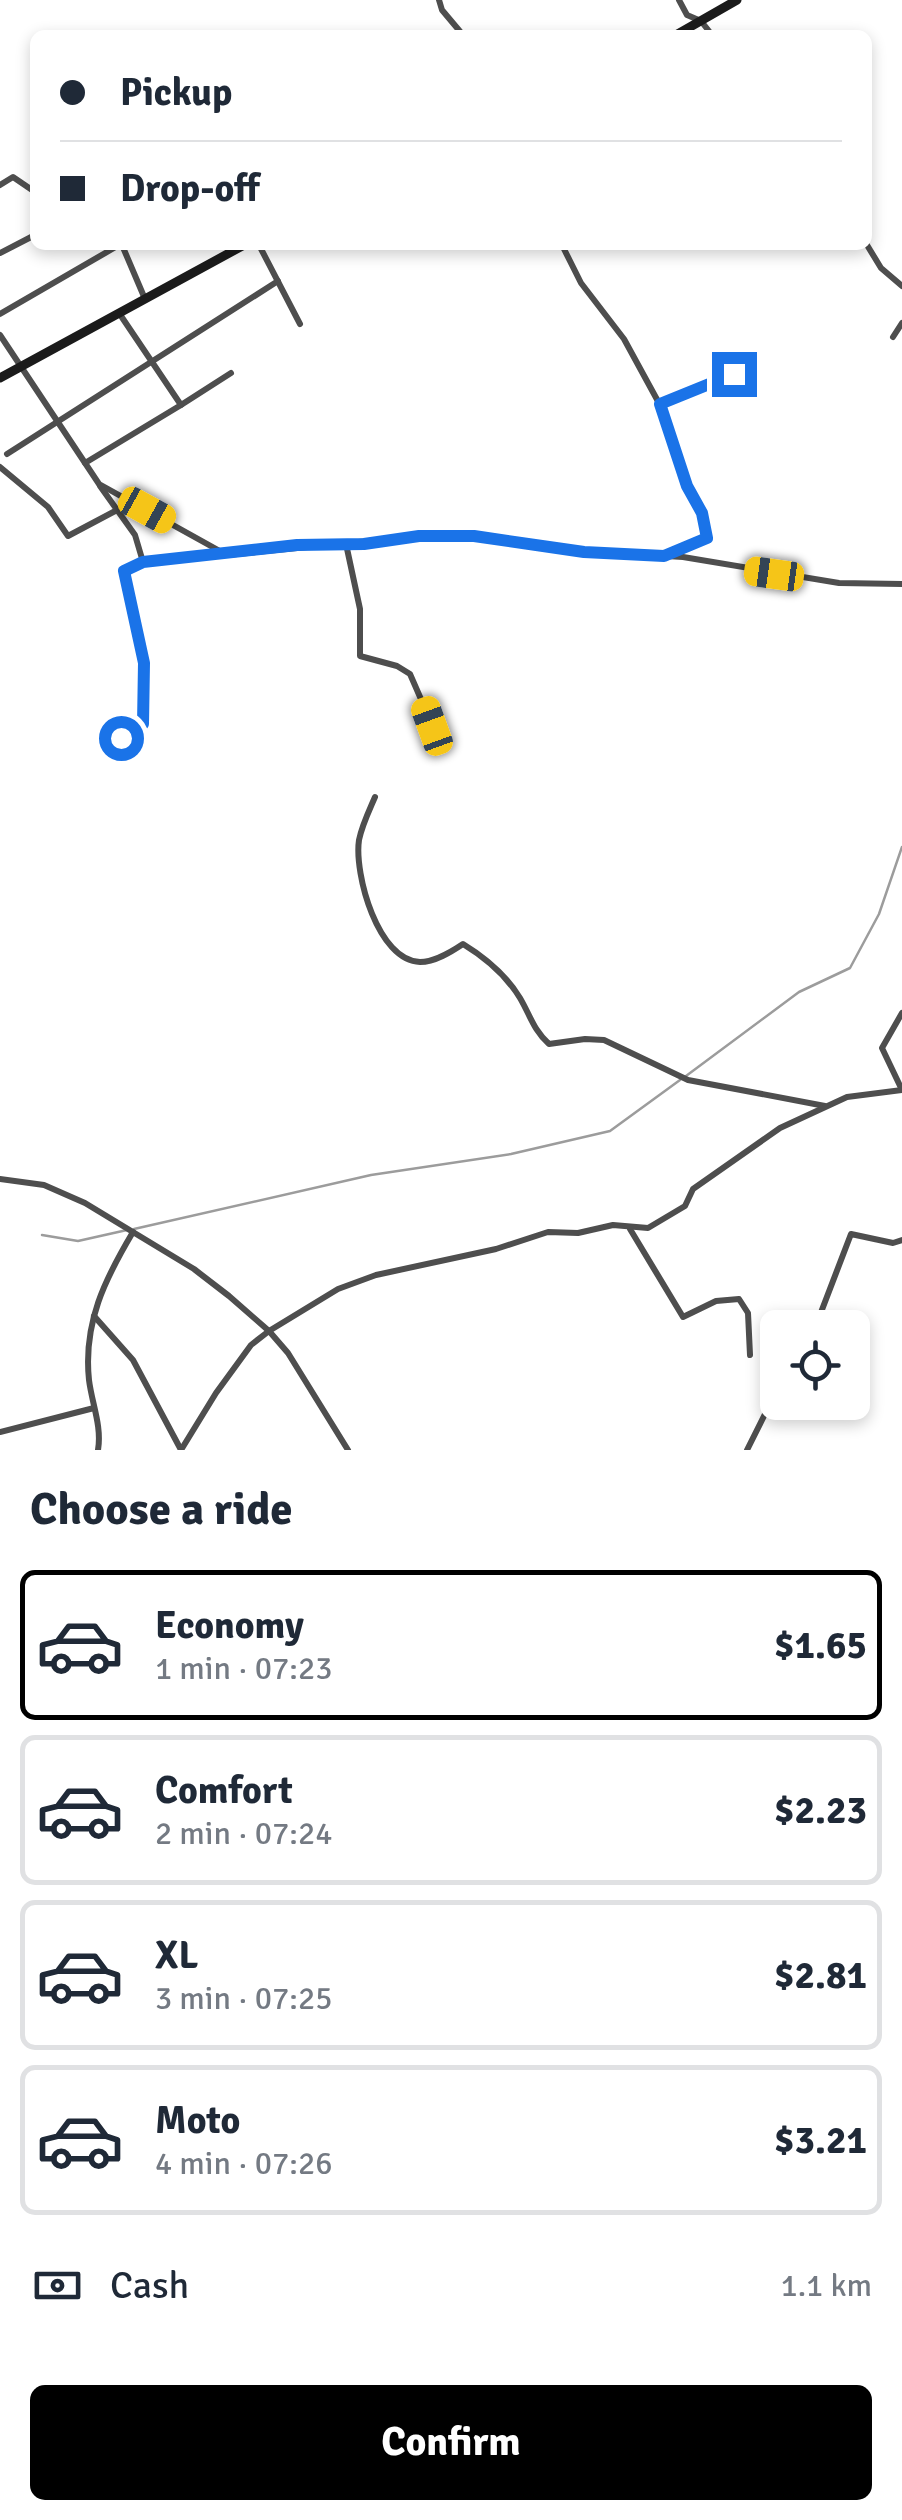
<!DOCTYPE html>
<meta charset="utf-8">
<style>
:root{--surface:#fff;--page:#f2f2f3;--text:#1f2937;--muted:#747a83;--line:#e0e1e3;--accent:#000}
body{margin:0;font-family:Signika,sans-serif;background:var(--page);color:var(--text);height:100vh;display:flex;flex-direction:column;font-size:38px;white-space:nowrap}
*{box-sizing:border-box;margin:0}
p{font-size:32px;color:var(--muted)}
.icon{flex:none;width:55px;height:55px;fill:none;stroke:currentColor;stroke-width:2;stroke-linecap:round;stroke-linejoin:round}
.map{position:relative;height:1450px;overflow:hidden}
.side{display:flex;flex-direction:column;background:var(--surface);flex:1}
.side>*{flex:none}
.top-card{position:absolute;left:30px;top:30px;width:842px;height:220px;border-radius:15px;box-shadow:0 5px 15px #0003;display:grid;align-content:center;height:220px;padding:0 30px;background:var(--surface)}
.fabs{position:absolute;left:760px;top:1310px;display:grid;gap:20px}
.fabs a{display:grid;place-items:center;width:110px;height:110px;border-radius:15px;background:var(--surface);box-shadow:0 5px 15px #0003;font-size:50px}
.end{position:absolute;width:45px;height:45px;margin:-22px;border:12px solid #1a73e8;background:#fff;box-shadow:0 0 0 5px #fff}
.from{border-radius:50%}
.car{position:absolute;width:30px;height:60px;margin:-30px -15px;border-radius:12px;box-shadow:0 0 8px 2px #0007;background:linear-gradient(#f5c518 24%,#345 0 40%,#f5c518 0 76%,#345 0 86%,#f5c518 0)}
.top-card b{display:flex;align-items:center;gap:35px;height:95px;font-size:38px}
.top-card b+b{border-top:2px solid var(--line)}
.top-card i{width:25px;height:25px;background:var(--text)}
ul{padding:0;list-style:none}
li{display:flex;align-items:center;gap:30px;height:150px;margin:0 20px 15px;padding:0 10px;border:5px solid var(--line);border-radius:15px}
li div{flex:1}
li b{display:block;font-size:38px}
li em{font-style:normal;font-weight:700}
li.active{border-color:var(--accent)}
li>.icon{width:90px;height:90px;stroke-width:1.5}
h2{padding:0 30px;font-size:45px;line-height:120px}
.pay{display:flex;align-items:center;gap:25px;height:110px;padding:0 30px;font-size:38px}
.pay p{margin-inline-start:auto}
.cta{display:flex;gap:20px;margin-top:auto;padding:20px 30px}
.cta a{flex:1;height:115px;border-radius:15px;background:var(--accent);color:#fff;font-size:40px;font-weight:700;line-height:115px;text-align:center}
.map>svg:first-child{display:block}
.lines{fill:none;stroke-linecap:round;stroke-linejoin:round}
.stream{stroke:#9c9c9c;stroke-width:2.5}
.street{stroke:#4e4e4e;stroke-width:6}
.secondary{stroke:#1b1b1b;stroke-width:9}
.route{stroke:#1a73e8;stroke-width:12}
</style>
<div class="map">
<svg width="902" height="1450" viewBox="0 0 902 1450">
<rect width="100%" height="100%" fill="#fff"/>
<g class="lines">
<g class="stream">
<polyline points="686,1076 799,992 850,968 879,914 902,847"/>
<polyline points="134,1229 371,1175 511,1154 610,1131 680,1080"/>
<polyline points="42,1235 78,1241 127,1230"/>
</g>
<g class="street">
<polyline points="439,0 442,10 463,35"/>
<polyline points="679,0 687,15 701,21 712,35"/>
<polyline points="0,185 13,177 35,192"/>
<polyline points="122,245 145,299"/>
<polyline points="259,245 300,324"/>
<polyline points="562,245 581,283 624,339 660,405 687,486 702,513 707,537 665,556"/>
<polyline points="867,245 881,268 902,286"/>
<polyline points="0,253 35,235"/>
<polyline points="0,314 119,245"/>
<polyline points="0,335 99,484 227,555 419,536 474,536 585,551 683,557 839,583 902,584"/>
<polyline points="893,337 902,323"/>
<polyline points="181,405 231,373"/>
<polyline points="660,405 734,374"/>
<polyline points="7,454 278,281"/>
<polyline points="85,463 181,405 119,313"/>
<polyline points="0,467 48,507 68,536 117,510"/>
<polyline points="100,486 135,535 143,562"/>
<polyline points="346,544 360,609 360,656 397,666 410,674 441,745"/>
<path d="M104,739L134,735C161,703 133,610 124,571L143,562L225,555"/>
<path d="M375,797C369,811 362,825 359,840C354,874 378,961 420,962C435,962 451,952 463,944C486,958 506,975 520,998C530,1015 534,1031 549,1044L585,1039L604,1040L688,1080L825,1106"/>
<polyline points="902,1090 882,1048 902,1013"/>
<polyline points="0,1179 44,1185 85,1203 194,1269 229,1296 269,1331 288,1353 348,1450"/>
<polyline points="630,1229 683,1317 716,1301 739,1299 748,1313 750,1355"/>
<polyline points="94,1316 133,1360 180,1448"/>
<polyline points="815,1328 851,1234 893,1243 902,1240"/>
<polyline points="0,1432 94,1408"/>
<path d="M98,1450C102,1426 92,1404 89,1380C83,1323 105,1279 133,1232"/>
<polyline points="181,1450 216,1393 251,1345 269,1331 338,1289 376,1275 496,1249 548,1232 578,1233 613,1225 648,1228 685,1206 693,1189 780,1128 847,1097 902,1090"/>
<polyline points="747,1450 765,1414 778,1398"/>
</g>
<g class="secondary">
<polyline points="676,35 737,0"/>
<polyline points="0,378 244,245"/>
</g>
</g>
<g class="lines">
<polyline class="route" points="121,738 134,735 143,724 144,663 124,571 143,562 297,545 364,544 419,536 474,536 584,552 664,556 707,538 702,513 687,486 660,404 734,374"/>
</g>
</svg>
<div class="fabs">
<a><svg class="icon" aria-label="locate" viewBox="0 0 24 24"><circle cx="12" cy="12" r="6"/><path d="M12 2v4M12 18v4M2 12h4M18 12h4"/></svg></a>
</div>
<i class="end from" style="left:121px;top:738px"></i>
<i class="end" style="left:734px;top:374px"></i>
<i class="car" style="left:147px;top:510px;rotate:119deg"></i>
<i class="car" style="left:774px;top:574px;rotate:278deg"></i>
<i class="car" style="left:432px;top:726px;rotate:340deg"></i>
<div class="top-card">
<b><i class="from"></i>Pickup</b>
<b><i></i>Drop-off</b>
</div>
</div>
<section class="side">
<h2>Choose a ride</h2>
<ul>
<li class="active"><svg class="icon" aria-label="car" viewBox="0 0 24 24"><path d="M5 17H2v-5l4-1 3-4h7l3 4 3 1v5h-3M9 17h6M6 11h13"/><circle cx="7" cy="17" r="2"/><circle cx="17" cy="17" r="2"/></svg><div><b>Economy</b><p>1 min · 07:23</p></div><em>$1.65</em></li>
<li><svg class="icon" aria-label="car" viewBox="0 0 24 24"><path d="M5 17H2v-5l4-1 3-4h7l3 4 3 1v5h-3M9 17h6M6 11h13"/><circle cx="7" cy="17" r="2"/><circle cx="17" cy="17" r="2"/></svg><div><b>Comfort</b><p>2 min · 07:24</p></div><em>$2.23</em></li>
<li><svg class="icon" aria-label="car" viewBox="0 0 24 24"><path d="M5 17H2v-5l4-1 3-4h7l3 4 3 1v5h-3M9 17h6M6 11h13"/><circle cx="7" cy="17" r="2"/><circle cx="17" cy="17" r="2"/></svg><div><b>XL</b><p>3 min · 07:25</p></div><em>$2.81</em></li>
<li><svg class="icon" aria-label="car" viewBox="0 0 24 24"><path d="M5 17H2v-5l4-1 3-4h7l3 4 3 1v5h-3M9 17h6M6 11h13"/><circle cx="7" cy="17" r="2"/><circle cx="17" cy="17" r="2"/></svg><div><b>Moto</b><p>4 min · 07:26</p></div><em>$3.21</em></li>
</ul>
<div class="pay"><svg class="icon" aria-label="cash" viewBox="0 0 24 24"><path d="M3 7h18v10H3z"/><circle cx="12" cy="12" r="2"/></svg>Cash<p>1.1 km</p></div>
<div class="cta"><a>Confirm</a></div>
</section>
